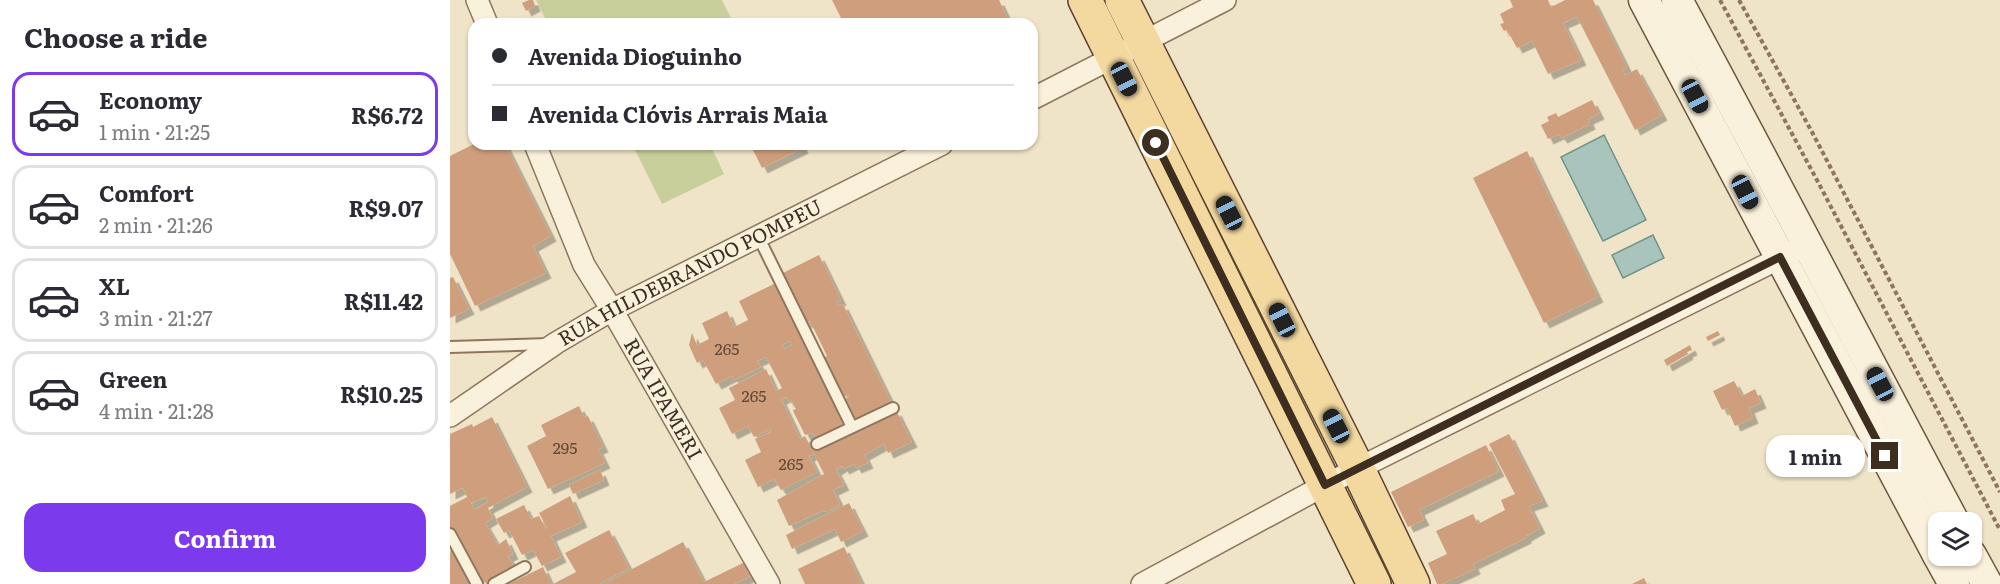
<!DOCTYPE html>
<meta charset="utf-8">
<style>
:root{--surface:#fff;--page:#f7f7f7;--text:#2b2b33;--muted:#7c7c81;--line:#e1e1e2;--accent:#7c3aed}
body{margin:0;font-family:Literata,serif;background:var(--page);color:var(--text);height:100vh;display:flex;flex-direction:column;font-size:22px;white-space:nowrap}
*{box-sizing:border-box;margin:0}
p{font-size:20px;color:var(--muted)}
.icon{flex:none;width:33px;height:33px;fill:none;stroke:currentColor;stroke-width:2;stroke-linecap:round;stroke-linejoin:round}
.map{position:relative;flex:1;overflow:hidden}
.drawer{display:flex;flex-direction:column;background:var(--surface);width:450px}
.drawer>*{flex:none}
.guide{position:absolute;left:18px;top:18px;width:570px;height:132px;border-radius:18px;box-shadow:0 2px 4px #0004;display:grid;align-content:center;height:132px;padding:0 24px;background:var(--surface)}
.buttons{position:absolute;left:1478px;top:512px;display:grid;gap:12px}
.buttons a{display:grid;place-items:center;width:54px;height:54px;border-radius:12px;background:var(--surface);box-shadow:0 2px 4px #0004;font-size:30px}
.end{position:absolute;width:27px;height:27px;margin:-14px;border:8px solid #3d2e20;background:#fff;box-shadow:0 0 0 3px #fff}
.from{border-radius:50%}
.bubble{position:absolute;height:42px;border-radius:18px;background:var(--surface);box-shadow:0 2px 4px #0004;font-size:20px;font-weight:700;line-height:42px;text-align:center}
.car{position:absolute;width:18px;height:36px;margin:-18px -9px;border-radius:8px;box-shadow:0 0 4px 2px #0007;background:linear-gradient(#222 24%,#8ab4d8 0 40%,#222 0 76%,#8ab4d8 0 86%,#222 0)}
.guide b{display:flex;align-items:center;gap:21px;height:57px;font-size:22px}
.guide b+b{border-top:2px solid var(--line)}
.guide i{width:15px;height:15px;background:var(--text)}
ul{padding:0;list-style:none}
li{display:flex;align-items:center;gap:18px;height:84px;margin:0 12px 9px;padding:0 12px;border:3px solid var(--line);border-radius:18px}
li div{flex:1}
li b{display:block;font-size:22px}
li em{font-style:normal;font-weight:700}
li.on{border-color:var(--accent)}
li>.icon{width:54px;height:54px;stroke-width:1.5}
h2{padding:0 24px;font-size:27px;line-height:72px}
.button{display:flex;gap:12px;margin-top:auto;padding:12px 24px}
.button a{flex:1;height:69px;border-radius:18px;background:var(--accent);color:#fff;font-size:24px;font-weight:700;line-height:69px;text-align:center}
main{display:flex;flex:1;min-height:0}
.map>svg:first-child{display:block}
.green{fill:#c9cf9b}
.water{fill:#a9c4bc;stroke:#6f938a;stroke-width:1.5}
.building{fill:#cf9f7d;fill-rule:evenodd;filter:url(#shadow)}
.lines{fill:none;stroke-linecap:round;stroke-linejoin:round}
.service-casing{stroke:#8d765c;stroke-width:14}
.minor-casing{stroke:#8d765c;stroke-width:24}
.secondary-casing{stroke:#6f573f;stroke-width:33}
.primary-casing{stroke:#5b4430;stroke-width:36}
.path{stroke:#8d765c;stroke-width:4;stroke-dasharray:4.5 3;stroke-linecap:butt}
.service{stroke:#faf1dc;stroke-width:10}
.minor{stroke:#faf1dc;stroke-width:21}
.secondary{stroke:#faf1dc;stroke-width:30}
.primary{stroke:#f3d9a0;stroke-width:33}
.route{stroke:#3d2e20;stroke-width:8}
.labels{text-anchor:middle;stroke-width:5;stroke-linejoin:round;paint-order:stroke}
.number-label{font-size:16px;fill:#624a37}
.street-label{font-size:20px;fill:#3d2e20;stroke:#f7eed8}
</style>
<main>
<section class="drawer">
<h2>Choose a ride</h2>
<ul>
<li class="on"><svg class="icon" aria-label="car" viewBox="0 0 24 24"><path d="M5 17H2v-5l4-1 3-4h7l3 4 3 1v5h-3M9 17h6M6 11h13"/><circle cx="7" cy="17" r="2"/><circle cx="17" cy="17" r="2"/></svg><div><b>Economy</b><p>1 min · 21:25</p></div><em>R$6.72</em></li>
<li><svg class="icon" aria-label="car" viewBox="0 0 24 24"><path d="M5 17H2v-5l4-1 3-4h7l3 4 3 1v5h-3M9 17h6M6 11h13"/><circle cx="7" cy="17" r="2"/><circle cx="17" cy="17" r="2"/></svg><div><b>Comfort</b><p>2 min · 21:26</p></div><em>R$9.07</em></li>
<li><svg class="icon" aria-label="car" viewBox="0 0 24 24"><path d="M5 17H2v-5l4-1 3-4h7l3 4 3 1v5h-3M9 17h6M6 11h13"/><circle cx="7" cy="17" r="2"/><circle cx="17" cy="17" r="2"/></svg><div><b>XL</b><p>3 min · 21:27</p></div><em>R$11.42</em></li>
<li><svg class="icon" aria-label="car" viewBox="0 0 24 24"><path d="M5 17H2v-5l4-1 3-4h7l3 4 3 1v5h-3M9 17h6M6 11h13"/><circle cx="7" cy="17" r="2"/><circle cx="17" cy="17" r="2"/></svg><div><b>Green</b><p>4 min · 21:28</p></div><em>R$10.25</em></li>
</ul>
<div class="button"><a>Confirm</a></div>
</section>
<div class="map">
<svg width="1550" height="584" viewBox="0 0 1550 584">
<defs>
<filter id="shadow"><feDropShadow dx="5.5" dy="5.5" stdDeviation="0" flood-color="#0004"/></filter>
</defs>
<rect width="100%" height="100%" fill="#f0e4c8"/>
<g class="green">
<polygon points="86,0 272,0 284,24 98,24"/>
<polygon points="182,144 260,144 274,174 212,204"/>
</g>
<g class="water">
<polygon points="1154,135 1196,220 1153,241 1111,157"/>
<polygon points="1203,235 1214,258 1173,278 1162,255"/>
</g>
<g class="building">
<polygon points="79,0 83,0 85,6 76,11 72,3"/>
<polygon points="382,0 549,0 557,17 542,24 394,24"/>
<polygon points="1060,0 1098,0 1101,7 1115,0 1143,0 1177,68 1172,70 1175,75 1187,69 1212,115 1185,130 1127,17 1113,23 1131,60 1098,74 1082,41 1067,48 1057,30 1054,31 1050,24 1054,23 1050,14 1063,7"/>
<polygon points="1142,100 1149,114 1138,119 1140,124 1112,138 1109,134 1098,139 1091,125 1099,121 1097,117 1106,113 1108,117"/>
<polygon points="24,144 55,144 101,236 83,246 96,273 25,306 0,254 0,156"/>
<polygon points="300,144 351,144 353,148 312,168"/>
<polygon points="1077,151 1148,297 1094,323 1023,178"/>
<polygon points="369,255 391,300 386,302 388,306 393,304 443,406 408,424 395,399 399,397 398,395 394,397 387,383 383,385 375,370 379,368 374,358 377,356 360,321 356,323 331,274"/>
<polygon points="3,277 19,309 0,318 0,278"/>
<path d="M328,282L399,427L368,442L363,433L355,435L344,413L343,410L346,409L342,401L339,402L336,397L331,399L350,439L355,436L362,449L446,410L462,442L438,453L434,444L414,455L418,463L406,468L404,464L394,469L392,466L386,470L394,485L383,490L390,505L375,512L374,510L339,526L327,500L374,474L364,454L359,456L367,472L331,490L324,479L308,487L295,460L311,452L305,439L321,432L320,429L304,437L298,426L282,434L269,408L285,400L279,388L316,369L326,391L332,388L316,357L307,361L311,367L284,380L282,376L266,384L253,360L247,363L239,345L242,333L247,345L259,339L252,323L277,311L284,327L298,320L289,301ZM340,341L342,345L334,349L332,345Z"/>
<polygon points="1268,331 1270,335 1258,341 1256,337"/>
<polygon points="1240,345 1242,350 1237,352 1238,354 1217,366 1214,360"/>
<polygon points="1284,381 1292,396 1305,389 1311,403 1299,408 1303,418 1285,426 1277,408 1272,410 1263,391"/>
<polygon points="129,406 134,417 138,416 153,447 148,449 155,463 98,489 77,446 96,436 91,425"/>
<path d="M42,417L77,487L38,508L43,518L35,523L48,545L56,539L63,554L58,556L63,565L34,583L0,532V506L17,497L13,488L0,494V434L22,424L23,427ZM36,497L38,502L24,510L21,503Z"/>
<polygon points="1059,434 1093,501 1079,506 1090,528 1076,536 1076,538 1023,564 1025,569 992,584 987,584 978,563 997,554 986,531 1023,514 1028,524 1055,510 1051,500 1065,494 1039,444"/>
<polygon points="1036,445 1049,471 969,510 974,520 958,527 941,492"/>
<polygon points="150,470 154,480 123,494 119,485"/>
<polygon points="120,496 132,522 101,536 111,557 92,566 83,550 72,555 59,530 54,533 46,519 74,505 81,519 89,516 96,529 97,528 89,513"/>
<polygon points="399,503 413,531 391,542 385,529 342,549 336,535"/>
<polygon points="159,530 179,568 149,584 103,584 126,572 115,553"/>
<polygon points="233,542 254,582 295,562 301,576 284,584 154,584"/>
<polygon points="394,547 412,584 355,584 348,569"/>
<polygon points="3,550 21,584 0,584 0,551"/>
<polygon points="93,567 101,584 58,584 79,574"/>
<polygon points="1194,578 1197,584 1182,584"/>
</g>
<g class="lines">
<defs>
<g id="service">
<polyline points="308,236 402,427"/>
<polyline points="0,347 99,344"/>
<polyline points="367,444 443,408"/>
<polyline points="0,534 27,584"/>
<polyline points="44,584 75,567"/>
</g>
<g id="minor">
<polyline points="27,0 37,24"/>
<polyline points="582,99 775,0"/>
<path id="s1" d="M85,144L134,265L162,310L319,584"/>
<path id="s2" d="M0,416L106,343L162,310L492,144"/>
<polyline points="692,584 875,485 1342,252"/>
</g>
<g id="secondary">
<polyline points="1194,0 1488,555"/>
<path d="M1227,0C1321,173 1411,348 1504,522"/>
<polyline points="1488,555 1504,584"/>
<polyline points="1521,555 1537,584"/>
</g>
<g id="primary">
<polyline points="635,0 924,584"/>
<polyline points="672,0 908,469 963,584"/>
</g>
</defs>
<use href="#service" class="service-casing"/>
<use href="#minor" class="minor-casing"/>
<use href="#secondary" class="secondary-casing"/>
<use href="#primary" class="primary-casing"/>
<g class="path">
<polyline points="1270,0 1368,182 1550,530"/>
<polyline points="1289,0 1362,132 1550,492"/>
</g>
<use href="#service" class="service"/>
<use href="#minor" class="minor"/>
<use href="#secondary" class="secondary"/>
<use href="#primary" class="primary"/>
</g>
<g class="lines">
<polyline class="route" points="706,143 875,485 1330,257 1435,456"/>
</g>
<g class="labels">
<g class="number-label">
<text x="277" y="355">265</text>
<text x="304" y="402">265</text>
<text x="115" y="454">295</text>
<text x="341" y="470">265</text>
</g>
<g class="street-label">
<text dy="7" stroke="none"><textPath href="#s2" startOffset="280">RUA HILDEBRANDO POMPEU</textPath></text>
<text dy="7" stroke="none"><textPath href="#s1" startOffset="286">RUA IPAMERI</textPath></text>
</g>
</g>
</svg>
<div class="buttons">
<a><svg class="icon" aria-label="layers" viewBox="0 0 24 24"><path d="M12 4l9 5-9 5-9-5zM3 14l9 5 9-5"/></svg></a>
</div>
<i class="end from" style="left:706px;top:143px"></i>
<i class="end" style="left:1435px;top:456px"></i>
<div class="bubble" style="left:1316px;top:435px;width:99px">1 min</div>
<i class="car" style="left:674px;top:79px;rotate:153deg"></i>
<i class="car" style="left:1245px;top:96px;rotate:152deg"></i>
<i class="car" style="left:1295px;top:192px;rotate:153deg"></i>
<i class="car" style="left:779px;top:213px;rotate:333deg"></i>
<i class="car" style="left:832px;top:320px;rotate:333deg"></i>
<i class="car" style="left:1430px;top:384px;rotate:332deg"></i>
<i class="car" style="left:886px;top:426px;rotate:333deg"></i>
<div class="guide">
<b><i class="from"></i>Avenida Dioguinho</b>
<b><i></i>Avenida Clóvis Arrais Maia</b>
</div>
</div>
</main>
